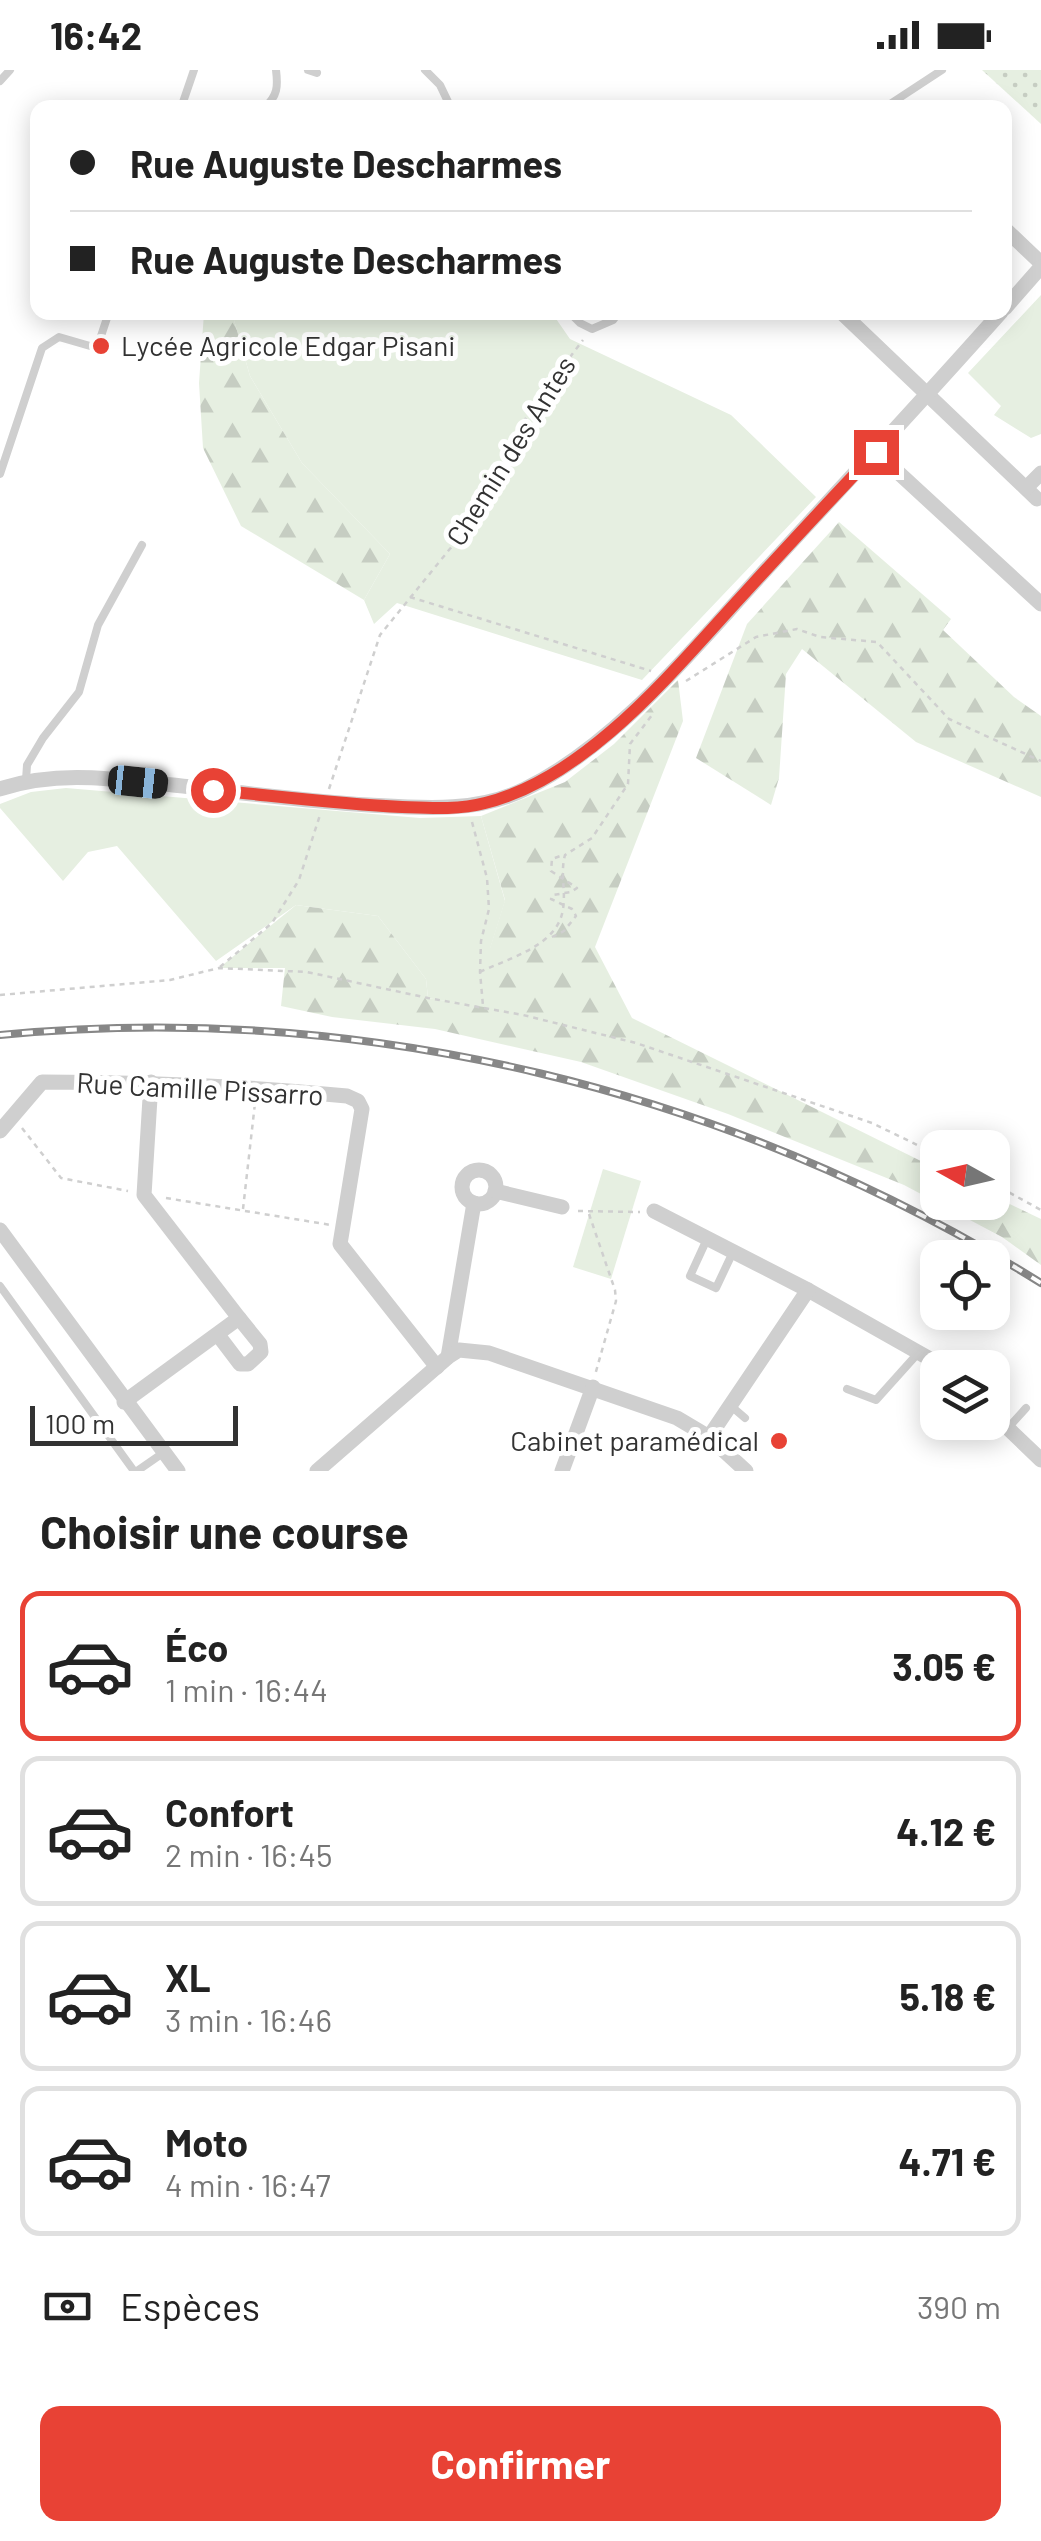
<!DOCTYPE html>
<html lang="fr">
<meta charset="utf-8">
<style>
:root{--surface:#fff;--page:#f2f2f2;--text:#222;--muted:#767676;--line:#e0e0e0;--accent:#e84235}
body{margin:0;font-family:Barlow,sans-serif;background:var(--page);color:var(--text);height:100vh;display:flex;flex-direction:column;font-size:38px;white-space:nowrap}
*{box-sizing:border-box;margin:0}
p{font-size:32px;color:var(--muted)}
.icon{flex:none;width:55px;height:55px;fill:none;stroke:currentColor;stroke-width:2;stroke-linecap:round;stroke-linejoin:round}
.map{position:relative;height:1401px;overflow:hidden}
.details{display:flex;flex-direction:column;background:var(--surface);flex:1}
.details>*{flex:none}
.guide{position:absolute;left:30px;top:30px;width:982px;height:220px;border-radius:20px;box-shadow:0 5px 25px #0003;display:grid;align-content:center;height:220px;padding:0 40px;background:var(--surface)}
.needle{width:65px;rotate:278deg}
.tools{position:absolute;left:920px;top:1060px;display:grid;gap:20px}
.tools a{display:grid;place-items:center;width:90px;height:90px;border-radius:20px;background:var(--surface);box-shadow:0 5px 25px #0003;font-size:50px}
.scale{position:absolute;left:30px;bottom:25px;width:208px;box-sizing:border-box;padding-left:10px;border:5px solid #323232;border-top:0;font-size:28px;line-height:35px;white-space:nowrap;color:#323232;-webkit-text-stroke:8px #fff;paint-order:stroke}
.end{position:absolute;width:45px;height:45px;margin:-22px;border:12px solid #e84235;background:#fff;box-shadow:0 0 0 5px #fff}
.from{border-radius:50%}
.car{position:absolute;width:30px;height:60px;margin:-30px -15px;border-radius:12px;box-shadow:0 0 8px 2px #0007;background:linear-gradient(#222 24%,#8ab4d8 0 40%,#222 0 76%,#8ab4d8 0 86%,#222 0)}
.guide b{display:flex;align-items:center;gap:35px;height:95px;font-size:38px}
.guide b+b{border-top:2px solid var(--line)}
.guide i{width:25px;height:25px;background:var(--text)}
ul{padding:0;list-style:none}
li{display:flex;align-items:center;gap:30px;height:150px;margin:0 20px 15px;padding:0 20px;border:5px solid var(--line);border-radius:20px}
li div{flex:1}
li b{display:block;font-size:38px}
li em{font-style:normal;font-weight:700}
li.active{border-color:var(--accent)}
li>.icon{width:90px;height:90px;stroke-width:1.5}
h2{padding:0 40px;font-size:45px;line-height:120px}
.pay{display:flex;align-items:center;gap:25px;height:110px;padding:0 40px;font-size:38px}
.pay p{margin-inline-start:auto}
.primary-button{display:flex;gap:20px;margin-top:auto;padding:20px 40px}
.primary-button a{flex:1;height:115px;border-radius:20px;background:var(--accent);color:#fff;font-size:40px;font-weight:700;line-height:115px;text-align:center}
.status{display:flex;justify-content:space-between;align-items:center;height:70px;padding:0 50px;background:var(--surface);direction:ltr}
.status svg{height:28px;fill:currentColor}
.map>svg:first-child{display:block}
.grass{fill:#e6efe1}
.forest{fill:url(#forest-firs)}
.park{fill:url(#park-dots)}
.lines{fill:none;stroke-linecap:round;stroke-linejoin:round}
.path{stroke:#cfcfcf;stroke-width:2.5;stroke-dasharray:5 5;stroke-linecap:butt}
.lane{stroke:#cfcfcf;stroke-width:8}
.street{stroke:#cfcfcf;stroke-width:15}
.rail-casing{stroke:#878787;stroke-width:8}
.rail{stroke:#fff;stroke-width:4;stroke-dasharray:11;stroke-linecap:butt}
.route{stroke:#e84235;stroke-width:12}
.poi-dot{fill:#e84235;stroke:#fff;stroke-width:4}
.labels{text-anchor:middle;stroke-width:10;stroke-linejoin:round;paint-order:stroke}
.poi-label{font-size:28px;fill:#323232;stroke:#fff;text-anchor:start}
.street-label{font-size:28px;fill:#323232;stroke:#fff}
</style>
<div class="status"><b>16:42</b><svg viewBox="0 0 49 12"><path d="M0 12V9h3v3zM5 12V6h3v6zM10 12V3h3v9zM15 12V0h3v12zM26 1h20v11H26zM47 4h2v5h-2z"/></svg></div>
<div class="map">
<svg width="1041" height="1401" viewBox="0 0 1041 1401">
<defs>
<pattern id="forest-firs" width="22" height="20" patternUnits="userSpaceOnUse" patternTransform="scale(2.5)"><rect width="22" height="20" fill="#e6efe1"/><path d="M5 1l3.5 6h-7zM16 11l3.5 6h-7z" fill="#c6cdc2"/></pattern>
<pattern id="park-dots" width="8" height="8" patternUnits="userSpaceOnUse" patternTransform="scale(2.5)"><rect width="8" height="8" fill="#e6efe1"/><path d="M2 2h.1M6 6h.1" fill="none" stroke="#c6cdc2" stroke-width="1.8" stroke-linecap="round"/></pattern>
</defs>
<rect width="100%" height="100%" fill="#fff"/>
<g class="grass">
<polygon points="1041,225 1041,364 1031,368 994,345 1001,336 968,303"/>
<polygon points="232,243 552,243 570,269 731,345 816,427 642,610 397,533 374,554 364,530 390,484 302,393 250,306"/>
<polygon points="66,718 420,748 481,746 505,831 490,879 491,939 428,928 426,909 378,846 296,835 216,891 117,776 88,782 63,811 0,738 0,734 31,722"/>
<polygon points="603,1099 641,1111 611,1209 573,1197"/>
</g>
<g class="forest">
<polygon points="204,243 232,243 250,306 302,393 390,484 364,530 241,456 203,378 199,313"/>
<polygon points="839,452 951,549 943,560 1014,627 1041,646 1041,727 916,672 802,579 786,604 779,708 771,735 696,688 747,554"/>
<polygon points="678,610 683,651 595,877 632,948 937,1099 938,1132 992,1132 993,1126 1041,1149 1041,1195 1002,1167 904,1115 728,1044 581,992 435,959 332,947 281,936 285,898 219,898 296,835 378,846 426,909 428,928 490,938 490,878 505,830 481,746 565,712 614,674"/>
</g>
<polygon class="park" points="982,0 1041,0 1041,54"/>
<g class="lines">
<g class="path">
<polyline points="410,527 651,601"/>
<polyline points="686,611 756,567 797,559 820,567 877,572 949,649 1041,691"/>
<polyline points="329,719 380,565 466,459 532,337 583,270"/>
<polyline points="472,752 487,808 489,839 481,871 480,902 483,936"/>
<polyline points="552,867 564,861 576,846 572,839 551,829 553,825 571,822 577,818 551,801 552,789 563,785"/>
<polyline points="220,897 272,853 299,810 320,745"/>
<path d="M480,902C509,888 558,876 563,839C566,821 560,803 565,785L592,768L628,714L630,674L652,645"/>
<polyline points="0,925 170,910 219,898 307,902 428,928 523,945 636,973 872,1053 938,1085"/>
<polyline points="22,1058 61,1108 128,1121"/>
<polyline points="992,1113 1041,1140"/>
<polyline points="166,1128 331,1155"/>
<polyline points="243,1139 255,1033"/>
<polyline points="578,1141 640,1142"/>
<polyline points="589,1144 615,1220 616,1231 595,1305"/>
</g>
<g class="lane">
<polyline points="308,0 317,3"/>
<polyline points="425,0 440,15 451,38"/>
<polyline points="0,11 10,0"/>
<polyline points="181,38 194,0"/>
<path d="M264,38C278,26 278,16 276,0"/>
<polyline points="884,38 942,0"/>
<polyline points="569,242 580,253 592,259 613,250 619,242"/>
<polyline points="0,404 42,278 59,267 97,278 109,242"/>
<polyline points="26,710 27,695 43,668 79,622 98,555 142,475"/>
<polyline points="707,1169 690,1206 716,1218 733,1182"/>
<polyline points="0,1216 134,1401"/>
<polyline points="847,1319 876,1330 920,1281"/>
<polyline points="731,1336 745,1348"/>
<polyline points="1008,1358 1026,1338"/>
<polyline points="137,1401 163,1383"/>
</g>
<g class="street">
<polyline points="1005,159 1041,193"/>
<polyline points="1005,238 1041,197"/>
<polyline points="841,242 1037,429"/>
<polyline points="876,382 1041,534"/>
<polyline points="1026,418 1041,403"/>
<path d="M0,719C57,700 114,709 173,715C238,722 303,731 369,735C421,738 477,743 525,719C617,674 692,580 760,506C841,418 922,331 1001,242"/>
<path d="M0,1061L42,1012C145,1012 245,1016 347,1026L358,1031L362,1039L340,1174L437,1297"/>
<circle cx="479" cy="1117" r="17"/>
<polyline points="495,1121 562,1137"/>
<polyline points="654,1141 808,1220 946,1298"/>
<polyline points="0,1160 178,1401"/>
<polyline points="218,1265 240,1294 248,1294 261,1282 260,1274 239,1248"/>
<polyline points="448,1287 474,1133"/>
<polyline points="124,1332 239,1248 144,1125 151,1012"/>
<polyline points="992,1343 1041,1390"/>
<polyline points="709,1367 808,1220"/>
<polyline points="317,1401 448,1287 459,1280 489,1283 677,1348 709,1367 746,1401"/>
<polyline points="562,1401 593,1317"/>
</g>
<defs>
<path id="rail" d="M0,965C364,930 731,1020 1041,1213"/>
</defs>
<use href="#rail" class="rail-casing"/>
<use href="#rail" class="rail"/>
</g>
<g class="lines">
<path class="route" d="M213,720C276,726 339,734 402,737C429,738 459,740 485,733C587,708 673,601 741,527C786,478 830,430 876,382"/>
</g>
<g class="poi-dot">
<circle cx="101" cy="276" r="10"/>
<circle cx="779" cy="1371" r="10"/>
</g>
<g class="labels">
<g class="poi-label">
<text x="121" y="286">Lycée Agricole Edgar Pisani</text>
<text x="759" y="1381" text-anchor="end">Cabinet paramédical</text>
</g>
<g class="street-label">
<text transform="translate(511 381) rotate(-58)" y="10">Chemin des Antes</text>
<text transform="translate(200 1019) rotate(3)" y="10">Rue Camille Pissarro</text>
</g>
</g>
</svg>
<div class="tools">
<a><svg class="needle" viewBox="-14 -14 28 28"><path d="M0-13l5 13h-10z" fill="#e53935"/><path d="M0 13l5-13h-10z" fill="#767676"/></svg></a>
<a><svg class="icon" aria-label="locate" viewBox="0 0 24 24"><circle cx="12" cy="12" r="6"/><path d="M12 2v4M12 18v4M2 12h4M18 12h4"/></svg></a>
<a><svg class="icon" aria-label="layers" viewBox="0 0 24 24"><path d="M12 4l9 5-9 5-9-5zM3 14l9 5 9-5"/></svg></a>
</div>
<div class="scale">100 m</div>
<i class="end from" style="left:213px;top:720px"></i>
<i class="end" style="left:876px;top:382px"></i>
<i class="car" style="left:138px;top:712px;rotate:96deg"></i>
<div class="guide">
<b><i class="from"></i>Rue Auguste Descharmes</b>
<b><i></i>Rue Auguste Descharmes</b>
</div>
</div>
<section class="details">
<h2>Choisir une course</h2>
<ul>
<li class="active"><svg class="icon" aria-label="car" viewBox="0 0 24 24"><path d="M5 17H2v-5l4-1 3-4h7l3 4 3 1v5h-3M9 17h6M6 11h13"/><circle cx="7" cy="17" r="2"/><circle cx="17" cy="17" r="2"/></svg><div><b>Éco</b><p>1 min · 16:44</p></div><em>3.05 €</em></li>
<li><svg class="icon" aria-label="car" viewBox="0 0 24 24"><path d="M5 17H2v-5l4-1 3-4h7l3 4 3 1v5h-3M9 17h6M6 11h13"/><circle cx="7" cy="17" r="2"/><circle cx="17" cy="17" r="2"/></svg><div><b>Confort</b><p>2 min · 16:45</p></div><em>4.12 €</em></li>
<li><svg class="icon" aria-label="car" viewBox="0 0 24 24"><path d="M5 17H2v-5l4-1 3-4h7l3 4 3 1v5h-3M9 17h6M6 11h13"/><circle cx="7" cy="17" r="2"/><circle cx="17" cy="17" r="2"/></svg><div><b>XL</b><p>3 min · 16:46</p></div><em>5.18 €</em></li>
<li><svg class="icon" aria-label="car" viewBox="0 0 24 24"><path d="M5 17H2v-5l4-1 3-4h7l3 4 3 1v5h-3M9 17h6M6 11h13"/><circle cx="7" cy="17" r="2"/><circle cx="17" cy="17" r="2"/></svg><div><b>Moto</b><p>4 min · 16:47</p></div><em>4.71 €</em></li>
</ul>
<div class="pay"><svg class="icon" aria-label="cash" viewBox="0 0 24 24"><path d="M3 7h18v10H3z"/><circle cx="12" cy="12" r="2"/></svg>Espèces<p>390 m</p></div>
<div class="primary-button"><a>Confirmer</a></div>
</section>
